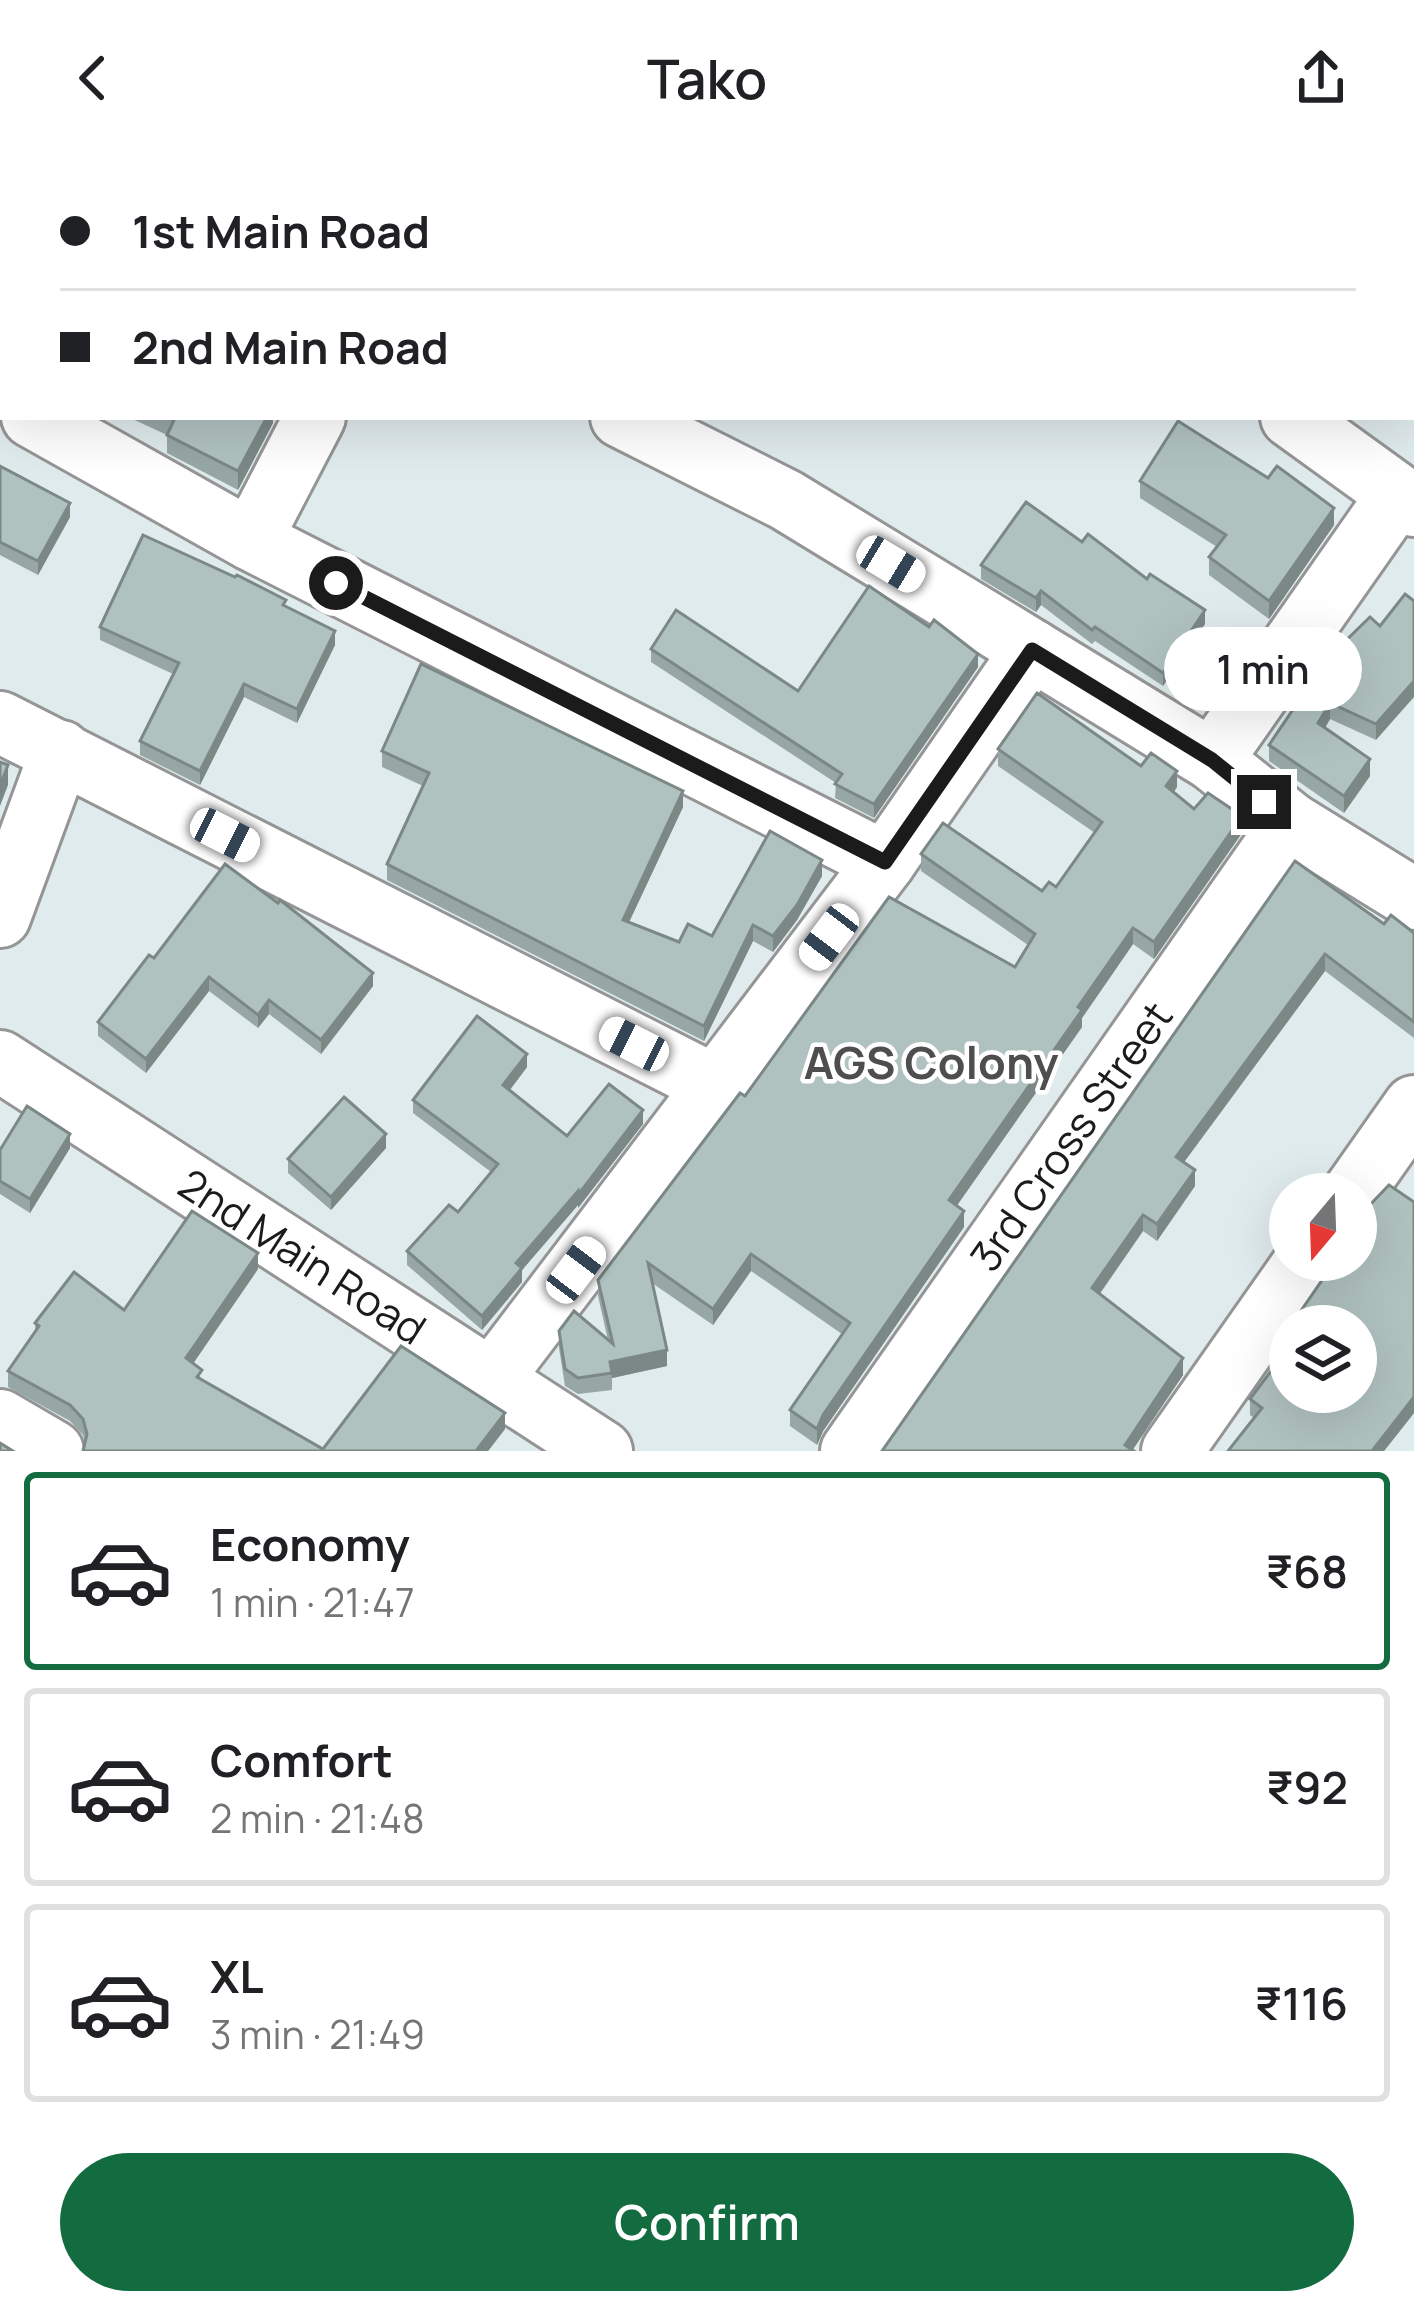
<!DOCTYPE html>
<meta charset="utf-8">
<style>
:root{--surface:#fff;--page:#f2f2f2;--text:#202124;--muted:#757577;--line:#e0e0e0;--accent:#126c3f}
body{margin:0;font-family:Manrope,sans-serif;background:var(--page);color:var(--text);height:100vh;display:flex;flex-direction:column;font-size:45px;white-space:nowrap}
*{box-sizing:border-box;margin:0}
p{font-size:39px;color:var(--muted)}
.icon{flex:none;width:66px;height:66px;fill:none;stroke:currentColor;stroke-width:2;stroke-linecap:round;stroke-linejoin:round}
.map{position:relative;height:1295px;overflow:hidden}
.drawer{display:flex;flex-direction:column;background:var(--surface);flex:1}
.drawer>*{flex:none}
.banner{position:absolute;left:0px;top:0px;width:1416px;height:264px;box-shadow:0 12px 48px #0002;display:grid;align-content:center;height:264px;padding:0 60px;background:var(--surface)}
.needle{width:78px;rotate:199deg}
.tools{position:absolute;left:1269px;top:1017px;display:grid;gap:24px}
.tools a{display:grid;place-items:center;width:108px;height:108px;border-radius:50%;background:var(--surface);box-shadow:0 12px 48px #0002;font-size:60px}
.end{position:absolute;width:54px;height:54px;margin:-27px;border:15px solid #1b1b1b;background:#fff;box-shadow:0 0 0 6px #fff}
.from{border-radius:50%}
.bubble{position:absolute;height:84px;border-radius:42px;background:var(--surface);box-shadow:0 12px 48px #0002;font-size:39px;font-weight:600;line-height:84px;text-align:center}
.car{position:absolute;width:36px;height:72px;margin:-36px -18px;border-radius:15px;box-shadow:0 0 9px 3px #0007;background:linear-gradient(#fff 24%,#345 0 40%,#fff 0 76%,#345 0 86%,#fff 0)}
.banner b{display:flex;align-items:center;gap:42px;height:114px;font-size:45px}
.banner b+b{border-top:3px solid var(--line)}
.banner i{width:30px;height:30px;background:var(--text)}
ul{padding:21px 0 0;list-style:none}
li{display:flex;align-items:center;gap:36px;height:198px;margin:0 24px 18px;padding:0 36px;border:6px solid var(--line);border-radius:12px}
li div{flex:1}
li b{display:block;font-size:45px}
li em{font-style:normal;font-weight:600}
li.current{border-color:var(--accent)}
li>.icon{width:108px;height:108px;stroke-width:1.5}
.button{display:flex;gap:24px;margin-top:auto;padding:24px 60px}
.button a{flex:1;height:138px;border-radius:72px;background:var(--accent);color:#fff;font-size:48px;font-weight:600;line-height:138px;text-align:center}
header{display:flex;justify-content:space-between;align-items:center;height:156px;padding:0 60px;background:var(--surface);font-size:54px;font-weight:600}
.map>svg:first-child{display:block}
.lines{fill:none;stroke-linecap:round;stroke-linejoin:round}
.minor-casing{stroke:#959595;stroke-width:66}
.major-casing{stroke:#007d93;stroke-width:72}
.minor{stroke:#fff;stroke-width:60}
.major{stroke:#95f9fe;stroke-width:66}
.wall{fill:#97a7a5}
.shaded-wall{fill:#7b8886}
.building{fill:#b0c2c0;stroke:#7b8886;stroke-width:3}
.route{stroke:#1b1b1b;stroke-width:15}
.labels{text-anchor:middle;stroke-width:9;stroke-linejoin:round;paint-order:stroke}
.street-label{font-size:42px;fill:#1b1b1b;stroke:#fff}
.neighbourhood-label{font-size:45px;font-weight:bold;fill:#4e4e4e;stroke:#fff}
</style>
<header><svg class="icon" aria-label="back" viewBox="0 0 24 24"><path d="M15 5l-7 7 7 7"/></svg>Tako<svg class="icon" aria-label="share" viewBox="0 0 24 24"><path d="M12 15V3M7 8l5-5 5 5M5 13v7h14v-7"/></svg></header>
<div class="map">
<svg width="1414" height="1295" viewBox="0 0 1414 1295">
<rect width="100%" height="100%" fill="#e0ebed"/>
<g class="lines">
<defs>
<g id="minor">
<polyline points="913,0 917,3"/>
<polyline points="441,3 442,0"/>
<polyline points="1332,3 1334,0"/>
<polyline points="32,261 251,384 885,706"/>
<polyline points="621,261 786,344 1032,494 1212,604 1291,667 1414,743"/>
<polyline points="1291,261 1414,350"/>
<polyline points="251,384 315,261"/>
<polyline points="0,566 716,930"/>
<polyline points="1212,604 1397,340"/>
<polyline points="0,761 61,595"/>
<path id="s1" d="M0,905L602,1295"/>
<polyline points="1352,1038 1414,950"/>
<polyline points="491,1224 885,706 1032,494"/>
<polyline points="0,1264 53,1295"/>
<path id="s2" d="M851,1295L1291,667"/>
<polyline points="1172,1295 1306,1104"/>
</g>
<polyline id="major" points="0,7 4,0"/>
</defs>
<use href="#minor" class="minor-casing"/>
<use href="#major" class="major-casing"/>
<use href="#minor" class="minor"/>
<use href="#major" class="major"/>
</g>
<g class="wall">
<polygon points="994,0 1038,0 1036,3 998,3"/>
<polygon points="3,176 3,202 0,201 0,182"/>
<polygon points="128,261 273,261 273,267 238,334 167,297 167,279"/>
<polygon points="0,310 70,361 38,419 0,399"/>
<polygon points="1140,325 1334,369 1269,463 1209,419 1209,401 1217,391 1140,342"/>
<polygon points="1082,386 1205,468 1163,530 1095,485 1092,488 1041,449 1036,456 981,423 981,409"/>
<polygon points="286,451 335,489 297,567 244,541 200,629 140,599 140,585 173,518 100,484 100,471"/>
<polygon points="1380,470 1376,584 1330,563 1325,572 1370,620 1344,657 1269,605 1269,589"/>
<polygon points="651,493 798,535 978,511 874,662 835,642 836,627 651,506"/>
<polygon points="998,593 1141,610 1177,631 1174,636 1194,653 1242,677 1154,803 1133,788 1082,862 1082,871 956,1050 964,1071 823,1275 817,1289 790,1270 790,1254 842,1178 751,1115 713,1169 652,1127 667,1210 612,1222 612,1234 578,1238 565,1230 559,1192 559,1175 608,1184 598,1140 598,1124 745,940 1015,811 1028,789 921,715 921,698 1042,735 1056,731 1095,677 998,610"/>
<polygon points="382,595 683,651 629,766 679,786 712,780 822,720 797,764 773,796 753,785 704,885 387,724 387,708 423,630 382,611"/>
<polygon points="1295,705 1384,768 1414,777 1414,882 1325,815 1184,1006 1195,1030 1157,1085 1143,1075 1100,1138 1183,1219 1132,1294 882,1295"/>
<polygon points="154,802 373,830 321,898 269,858 258,872 209,835 146,917 98,880 98,866"/>
<polygon points="527,911 510,934 567,980 643,968 578,1052 578,1049 522,1114 522,1126 482,1174 407,1109 407,1095 458,1056 491,1016 413,957 413,944"/>
<polygon points="70,992 30,1057 0,1038 0,994"/>
<polygon points="386,992 331,1054 288,1017 288,1003"/>
<polygon points="1389,1029 1414,1046 1414,1257 1384,1295 1228,1295 1254,1262 1250,1259 1250,1243 1290,1190 1290,1236 1356,1236 1356,1170 1296,1170 1296,1162 1336,1104 1356,1104 1356,1055 1367,1052"/>
<polygon points="258,1113 193,1207 202,1224 323,1293 505,1273 488,1295 83,1295 85,1286 83,1279 70,1265 8,1231 8,1215 35,1176 35,1167 124,1154"/>
</g>
<g class="shaded-wall">
<polygon points="267,261 273,261 273,267 238,334 238,315"/>
<polygon points="70,347 70,361 38,419 38,405"/>
<polygon points="1334,352 1334,369 1269,463 1269,445"/>
<polygon points="1041,435 1041,449 1036,456 1036,442"/>
<polygon points="1205,454 1205,468 1163,530 1163,517"/>
<polygon points="335,475 335,489 297,567 297,553"/>
<polygon points="978,498 978,511 874,662 874,648"/>
<polygon points="1414,525 1414,541 1376,584 1376,568"/>
<polygon points="244,528 244,541 200,629 200,615"/>
<polygon points="1330,547 1330,563 1318,584 1318,567"/>
<polygon points="1370,603 1370,620 1344,657 1344,640"/>
<polygon points="8,609 8,629 0,650 0,630"/>
<polygon points="1177,615 1177,631 1166,646 1166,630"/>
<polygon points="683,635 683,651 623,779 623,764"/>
<polygon points="1242,660 1242,677 1154,803 1154,786"/>
<polygon points="822,704 822,720 797,764 773,796 773,780"/>
<polygon points="753,769 753,785 704,885 704,870"/>
<polygon points="1133,772 1133,788 1082,862 1082,871 949,1061 949,1044"/>
<polygon points="1325,798 1325,815 1176,1017 1176,1001"/>
<polygon points="373,817 373,830 321,898 321,884"/>
<polygon points="209,821 209,835 146,917 146,903"/>
<polygon points="269,844 269,858 258,872 258,859"/>
<polygon points="527,898 527,911 503,943 503,929"/>
<polygon points="643,954 643,968 578,1052 578,1039"/>
<polygon points="70,978 70,992 30,1057 30,1043"/>
<polygon points="386,978 386,992 331,1054 331,1041"/>
<polygon points="1195,1014 1195,1030 1157,1085 1157,1068"/>
<polygon points="578,1035 578,1049 522,1114 522,1126 482,1174 482,1160 516,1107"/>
<polygon points="964,1055 964,1071 823,1275 817,1289 817,1273 823,1259"/>
<polygon points="1143,1059 1143,1075 1092,1148 1092,1132"/>
<polygon points="258,1097 258,1113 186,1218 186,1202"/>
<polygon points="751,1098 751,1115 713,1169 713,1153"/>
<polygon points="667,1194 667,1210 612,1222 610,1206"/>
<polygon points="1183,1202 1183,1219 1132,1295 1125,1289"/>
<polygon points="1414,1241 1414,1257 1384,1295 1372,1295"/>
<polygon points="505,1257 505,1273 488,1295 476,1295"/>
</g>
<g class="building">
<polygon points="91,0 412,0 413,3 89,3"/>
<polygon points="471,0 695,0 693,3 469,3"/>
<polygon points="1193,0 1270,0 1274,3 1191,3"/>
<polygon points="1369,0 1414,0 1413,66 1413,3 1367,3"/>
<polygon points="167,261 267,261 238,315 167,279 174,264"/>
<polygon points="1178,265 1268,322 1277,310 1334,352 1269,445 1209,401 1226,379 1140,325"/>
<polygon points="0,310 70,347 38,405 0,386"/>
<polygon points="1026,346 1082,386 1088,378 1147,423 1150,418 1205,454 1163,517 1095,471 1092,474 1041,435 1036,442 981,409"/>
<polygon points="143,379 235,421 237,419 286,444 283,449 335,475 297,553 244,528 200,615 140,585 179,507 100,471"/>
<polygon points="869,430 929,471 934,464 978,498 874,648 835,628 842,618 651,493 676,454 798,535"/>
<polygon points="1405,438 1414,445 1414,525 1376,568 1330,547 1318,567 1370,603 1344,640 1269,589 1328,502 1370,461 1380,470"/>
<polygon points="421,508 683,635 623,764 679,786 688,768 712,780 770,675 822,704 797,749 773,780 753,769 704,870 387,708 429,617 382,595"/>
<polygon points="1037,537 1141,610 1151,597 1177,615 1166,630 1194,653 1208,637 1242,660 1154,786 1133,772 1078,851 1082,854 949,1044 964,1055 823,1259 817,1273 790,1254 850,1167 751,1098 713,1153 648,1107 667,1194 610,1206 612,1217 578,1222 565,1213 559,1175 574,1155 613,1188 598,1124 740,937 745,940 889,741 1015,811 1035,778 921,698 943,667 1042,735 1049,726 1056,731 1102,666 998,593"/>
<polygon points="0,606 8,609 0,630"/>
<polygon points="1295,705 1384,768 1391,759 1414,777 1414,866 1325,798 1176,1001 1195,1014 1157,1068 1143,1059 1092,1132 1183,1202 1125,1289 1134,1295 882,1295"/>
<polygon points="225,708 278,747 280,744 373,817 321,884 269,844 258,859 209,821 146,903 98,866 149,799 154,802"/>
<polygon points="477,860 527,898 503,929 567,980 609,928 643,954 578,1039 578,1035 516,1107 522,1112 482,1160 407,1095 449,1049 458,1056 498,1008 413,944"/>
<polygon points="344,941 386,978 331,1041 288,1003"/>
<polygon points="27,950 70,978 30,1043 0,1025 0,994"/>
<polygon points="1389,1029 1414,1046 1414,1241 1372,1295 1228,1295 1262,1252 1250,1243 1290,1190 1290,1236 1356,1236 1356,1170 1306,1170 1296,1162 1336,1104 1356,1104 1356,1055 1367,1052"/>
<polygon points="192,1055 258,1097 186,1202 202,1214 197,1221 323,1293 401,1190 505,1257 476,1295 83,1295 87,1278 83,1263 70,1249 8,1215 39,1170 35,1167 74,1116 124,1154"/>
<polygon points="0,1287 13,1295 0,1295"/>
</g>
<g class="lines">
<polyline class="route" points="336,427 885,706 1032,494 1212,604 1264,646"/>
</g>
<g class="labels">
<g class="street-label">
<text dy="15" stroke="none"><textPath href="#s2" startOffset="384">3rd Cross Street</textPath></text>
<text dy="15" stroke="none"><textPath href="#s1" startOffset="360">2nd Main Road</textPath></text>
</g>
<g class="neighbourhood-label">
<text x="931" y="923">AGS Colony</text>
</g>
</g>
</svg>
<div class="tools">
<a><svg class="needle" viewBox="-14 -14 28 28"><path d="M0-13l5 13h-10z" fill="#e53935"/><path d="M0 13l5-13h-10z" fill="#757577"/></svg></a>
<a><svg class="icon" aria-label="layers" viewBox="0 0 24 24"><path d="M12 4l9 5-9 5-9-5zM3 14l9 5 9-5"/></svg></a>
</div>
<i class="end from" style="left:336px;top:427px"></i>
<i class="end" style="left:1264px;top:646px"></i>
<div class="bubble" style="left:1164px;top:471px;width:198px">1 min</div>
<i class="car" style="left:891px;top:408px;rotate:121deg"></i>
<i class="car" style="left:225px;top:679px;rotate:117deg"></i>
<i class="car" style="left:829px;top:781px;rotate:217deg"></i>
<i class="car" style="left:634px;top:888px;rotate:297deg"></i>
<i class="car" style="left:576px;top:1114px;rotate:37deg"></i>
<div class="banner">
<b><i class="from"></i>1st Main Road</b>
<b><i></i>2nd Main Road</b>
</div>
</div>
<section class="drawer">
<ul>
<li class="current"><svg class="icon" aria-label="car" viewBox="0 0 24 24"><path d="M5 17H2v-5l4-1 3-4h7l3 4 3 1v5h-3M9 17h6M6 11h13"/><circle cx="7" cy="17" r="2"/><circle cx="17" cy="17" r="2"/></svg><div><b>Economy</b><p>1 min · 21:47</p></div><em>₹68</em></li>
<li><svg class="icon" aria-label="car" viewBox="0 0 24 24"><path d="M5 17H2v-5l4-1 3-4h7l3 4 3 1v5h-3M9 17h6M6 11h13"/><circle cx="7" cy="17" r="2"/><circle cx="17" cy="17" r="2"/></svg><div><b>Comfort</b><p>2 min · 21:48</p></div><em>₹92</em></li>
<li><svg class="icon" aria-label="car" viewBox="0 0 24 24"><path d="M5 17H2v-5l4-1 3-4h7l3 4 3 1v5h-3M9 17h6M6 11h13"/><circle cx="7" cy="17" r="2"/><circle cx="17" cy="17" r="2"/></svg><div><b>XL</b><p>3 min · 21:49</p></div><em>₹116</em></li>
</ul>
<div class="button"><a>Confirm</a></div>
</section>
